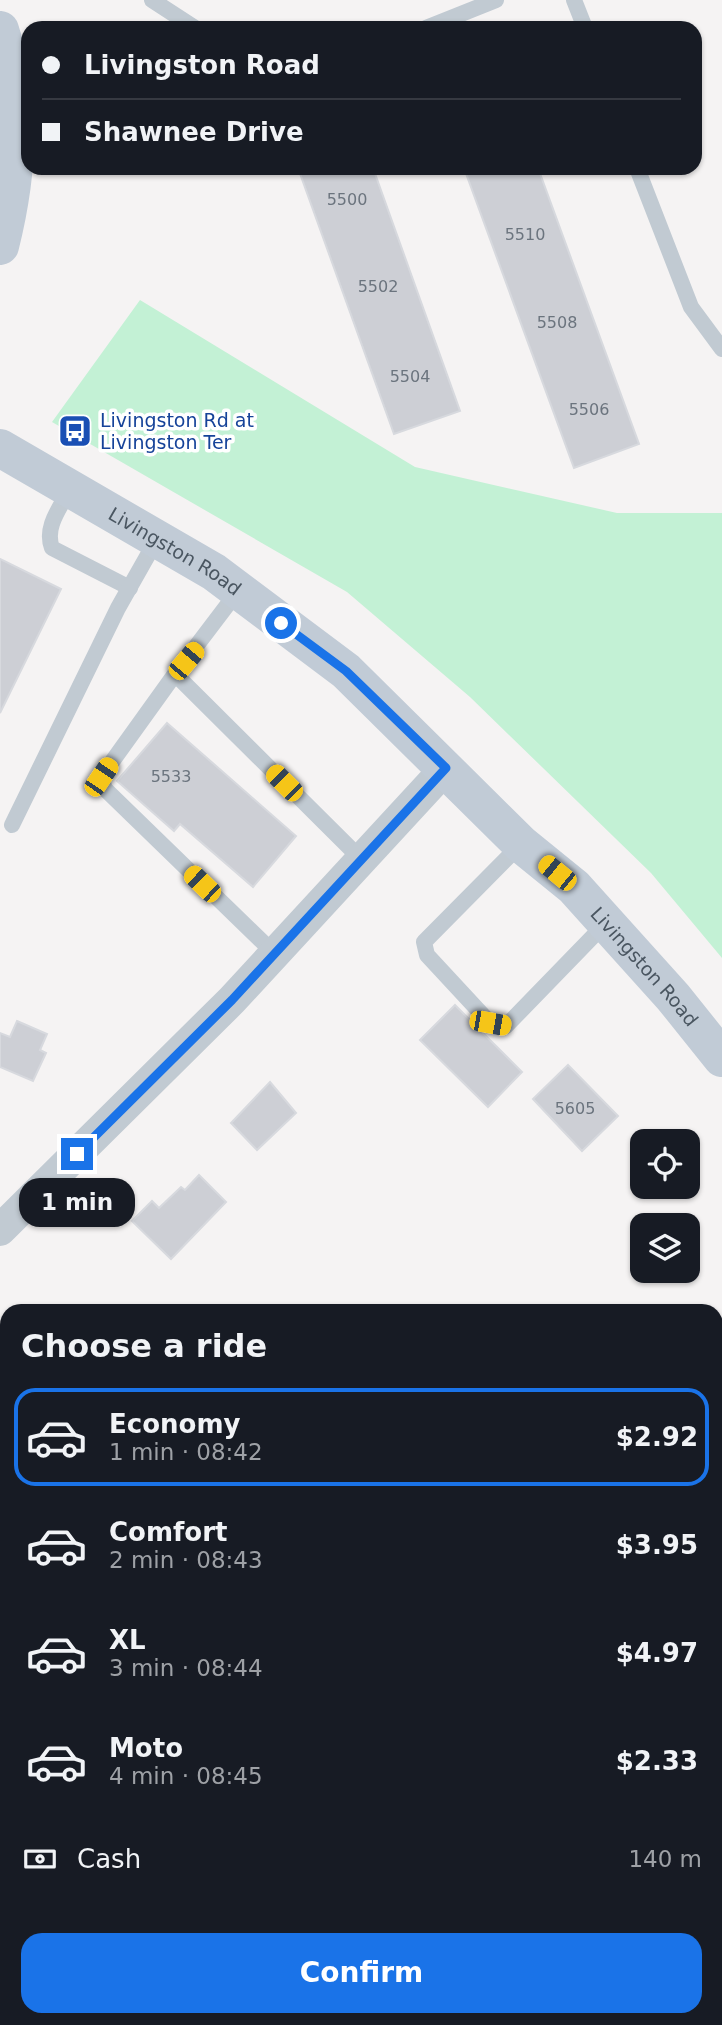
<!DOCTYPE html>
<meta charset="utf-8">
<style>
:root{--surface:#171b24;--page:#20242c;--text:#f1f3f6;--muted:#9ea1a6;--line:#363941;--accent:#1a73e8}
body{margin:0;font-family:"DejaVu Sans",sans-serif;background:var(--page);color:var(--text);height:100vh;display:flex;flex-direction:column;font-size:26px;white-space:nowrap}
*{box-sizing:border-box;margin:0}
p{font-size:23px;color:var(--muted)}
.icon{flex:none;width:38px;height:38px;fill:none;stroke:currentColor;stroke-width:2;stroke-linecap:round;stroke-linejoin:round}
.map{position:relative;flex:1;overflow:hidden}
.drawer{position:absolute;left:0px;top:1304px;width:723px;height:723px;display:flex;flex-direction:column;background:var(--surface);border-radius:21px 21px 0 0;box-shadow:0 2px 5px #0004}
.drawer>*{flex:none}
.top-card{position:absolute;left:21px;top:21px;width:681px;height:154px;border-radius:21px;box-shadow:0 2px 5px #0004;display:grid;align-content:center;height:154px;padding:0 21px;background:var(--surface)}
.controls{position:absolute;left:630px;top:1129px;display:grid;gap:14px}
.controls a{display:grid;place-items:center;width:70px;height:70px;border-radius:14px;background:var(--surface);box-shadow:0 2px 5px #0004;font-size:35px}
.end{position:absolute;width:32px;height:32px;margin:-16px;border:9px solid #1a73e8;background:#fff;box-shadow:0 0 0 4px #fff}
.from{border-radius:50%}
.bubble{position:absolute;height:49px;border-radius:21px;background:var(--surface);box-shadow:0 2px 5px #0004;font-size:23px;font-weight:600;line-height:49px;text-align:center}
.car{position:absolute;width:21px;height:42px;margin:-21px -10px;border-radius:9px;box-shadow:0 0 5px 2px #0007;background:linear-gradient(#f5c518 24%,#345 0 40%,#f5c518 0 76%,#345 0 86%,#f5c518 0)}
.top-card b{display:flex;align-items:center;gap:24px;height:66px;font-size:26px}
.top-card b+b{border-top:2px solid var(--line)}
.top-card i{width:18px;height:18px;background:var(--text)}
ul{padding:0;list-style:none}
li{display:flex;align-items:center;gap:21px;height:98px;margin:0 14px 10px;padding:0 7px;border:4px solid transparent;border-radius:21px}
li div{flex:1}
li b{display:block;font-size:26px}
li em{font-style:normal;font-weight:600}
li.active{border-color:var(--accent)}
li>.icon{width:63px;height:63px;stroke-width:1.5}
h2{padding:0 21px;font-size:32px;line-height:84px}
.pay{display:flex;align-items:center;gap:18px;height:77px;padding:0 21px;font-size:26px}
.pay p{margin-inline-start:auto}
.primary-button{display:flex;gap:14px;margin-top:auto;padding:14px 21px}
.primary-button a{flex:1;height:80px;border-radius:21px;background:var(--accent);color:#fff;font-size:28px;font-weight:600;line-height:80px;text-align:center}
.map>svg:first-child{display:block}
.green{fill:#c3f1d5}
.building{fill:#cdcfd5;stroke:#d7d9de;stroke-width:2}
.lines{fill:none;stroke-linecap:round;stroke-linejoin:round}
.lane{stroke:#c1cad2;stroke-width:16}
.street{stroke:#c1cad2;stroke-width:32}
.secondary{stroke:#c1cbd6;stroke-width:38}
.route{stroke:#1a73e8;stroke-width:9}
.labels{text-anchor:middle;stroke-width:7;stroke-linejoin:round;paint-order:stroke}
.number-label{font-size:16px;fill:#6b747e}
.transit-label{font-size:19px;fill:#164399;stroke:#fff;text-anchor:start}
.street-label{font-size:19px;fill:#4a5661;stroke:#fff}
</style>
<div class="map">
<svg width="722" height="2025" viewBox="0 0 722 2025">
<rect width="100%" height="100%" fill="#f5f3f3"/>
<polygon class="green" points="140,300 415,467 617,513 722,513 722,958 651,873 470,697 347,592 52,422"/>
<g class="building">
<polygon points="298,168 373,168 460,411 394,434"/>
<polygon points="464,168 538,168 639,444 574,468"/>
<polygon points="0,559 61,589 0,713"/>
<polygon points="167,723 296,836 253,887 180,824 174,831 117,781"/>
<polygon points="455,1005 522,1072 488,1107 420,1040"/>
<polygon points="17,1021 47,1034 40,1050 46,1053 33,1081 0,1067 0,1033 10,1037"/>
<polygon points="568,1065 618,1116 582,1151 533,1099"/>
<polygon points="270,1082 296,1113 257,1150 231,1123"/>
<polygon points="199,1175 226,1202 171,1259 132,1221 152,1201 159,1208 181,1187 185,1190"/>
</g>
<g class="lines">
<g class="lane">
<polyline points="152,0 195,28"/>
<polyline points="574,0 585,28"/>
<polyline points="426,28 496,0"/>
<polyline points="637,168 691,307 722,349"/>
<path d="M70,489C60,508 44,527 52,548L130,588"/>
<polyline points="238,591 175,674 361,859"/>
<polyline points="175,674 101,777 105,789 275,954"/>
<polyline points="12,825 118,608 157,539"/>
<polyline points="521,844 424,942 427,955 490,1023 506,1026 605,924"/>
</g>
<g class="street">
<polyline points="0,1230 232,1000 446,768"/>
<polyline points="0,1434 7,1434"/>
<polyline points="716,1864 722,1869"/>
<polyline points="536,2020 537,2025"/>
</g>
<g class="secondary">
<path d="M0,30C23,100 18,175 0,246"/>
<path id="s1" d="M0,448L214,572L346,671L521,844L574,887L673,997L722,1058"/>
</g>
</g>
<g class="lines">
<polyline class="route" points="77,1154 232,1000 446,768 346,671 281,623"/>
</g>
<defs>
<symbol id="bus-square" viewBox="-11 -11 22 22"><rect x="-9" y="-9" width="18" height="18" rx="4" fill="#1a4fb4" stroke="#fff"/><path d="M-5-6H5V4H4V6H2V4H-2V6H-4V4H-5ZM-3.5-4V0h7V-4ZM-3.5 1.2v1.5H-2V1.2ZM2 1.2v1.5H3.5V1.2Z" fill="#fff"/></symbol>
</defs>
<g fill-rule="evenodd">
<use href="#bus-square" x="56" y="412" width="38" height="38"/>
</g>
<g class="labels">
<g class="number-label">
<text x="347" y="205">5500</text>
<text x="525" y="240">5510</text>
<text x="378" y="292">5502</text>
<text x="557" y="328">5508</text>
<text x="410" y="382">5504</text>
<text x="589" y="415">5506</text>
<text x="171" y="782">5533</text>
<text x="575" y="1114">5605</text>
</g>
<g class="transit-label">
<text x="100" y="427">Livingston Rd at<tspan x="100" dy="22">Livingston Ter</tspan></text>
</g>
<g class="street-label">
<text dy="7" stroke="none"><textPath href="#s1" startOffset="203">Livingston Road</textPath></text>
<text dy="7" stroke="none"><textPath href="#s1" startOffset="833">Livingston Road</textPath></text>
</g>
</g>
</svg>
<div class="controls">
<a><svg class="icon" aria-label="locate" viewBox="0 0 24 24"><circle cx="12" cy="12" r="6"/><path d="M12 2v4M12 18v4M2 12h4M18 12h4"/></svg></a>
<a><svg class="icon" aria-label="layers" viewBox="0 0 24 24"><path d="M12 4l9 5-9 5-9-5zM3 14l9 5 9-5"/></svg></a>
</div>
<i class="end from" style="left:281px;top:623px"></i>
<i class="end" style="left:77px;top:1154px"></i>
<div class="bubble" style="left:19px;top:1178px;width:116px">1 min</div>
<i class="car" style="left:186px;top:661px;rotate:40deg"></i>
<i class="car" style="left:101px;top:777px;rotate:34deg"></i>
<i class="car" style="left:284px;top:783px;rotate:315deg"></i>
<i class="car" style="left:557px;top:873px;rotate:309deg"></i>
<i class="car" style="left:202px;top:884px;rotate:314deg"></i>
<i class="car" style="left:490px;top:1023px;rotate:100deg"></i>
<div class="top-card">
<b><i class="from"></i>Livingston Road</b>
<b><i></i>Shawnee Drive</b>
</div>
<section class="drawer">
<h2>Choose a ride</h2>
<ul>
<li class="active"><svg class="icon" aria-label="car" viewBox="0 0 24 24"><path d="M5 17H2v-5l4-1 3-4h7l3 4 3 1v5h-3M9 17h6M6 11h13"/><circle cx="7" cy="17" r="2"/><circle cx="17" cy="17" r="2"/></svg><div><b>Economy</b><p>1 min · 08:42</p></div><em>$2.92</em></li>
<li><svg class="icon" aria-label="car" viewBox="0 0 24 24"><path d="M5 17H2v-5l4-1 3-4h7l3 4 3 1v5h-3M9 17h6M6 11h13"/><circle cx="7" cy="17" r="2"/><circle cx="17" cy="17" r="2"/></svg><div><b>Comfort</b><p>2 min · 08:43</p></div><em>$3.95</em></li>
<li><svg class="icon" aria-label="car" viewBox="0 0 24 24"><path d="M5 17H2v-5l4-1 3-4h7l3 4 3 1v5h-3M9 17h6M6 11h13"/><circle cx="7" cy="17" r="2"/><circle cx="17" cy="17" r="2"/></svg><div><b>XL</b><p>3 min · 08:44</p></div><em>$4.97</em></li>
<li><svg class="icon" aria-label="car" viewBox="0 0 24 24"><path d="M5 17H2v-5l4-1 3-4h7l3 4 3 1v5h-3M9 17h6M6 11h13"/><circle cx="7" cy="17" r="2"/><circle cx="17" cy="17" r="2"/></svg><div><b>Moto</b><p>4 min · 08:45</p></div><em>$2.33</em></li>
</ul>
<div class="pay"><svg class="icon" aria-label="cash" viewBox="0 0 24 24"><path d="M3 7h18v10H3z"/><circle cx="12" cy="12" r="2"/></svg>Cash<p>140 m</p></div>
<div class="primary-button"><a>Confirm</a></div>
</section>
</div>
